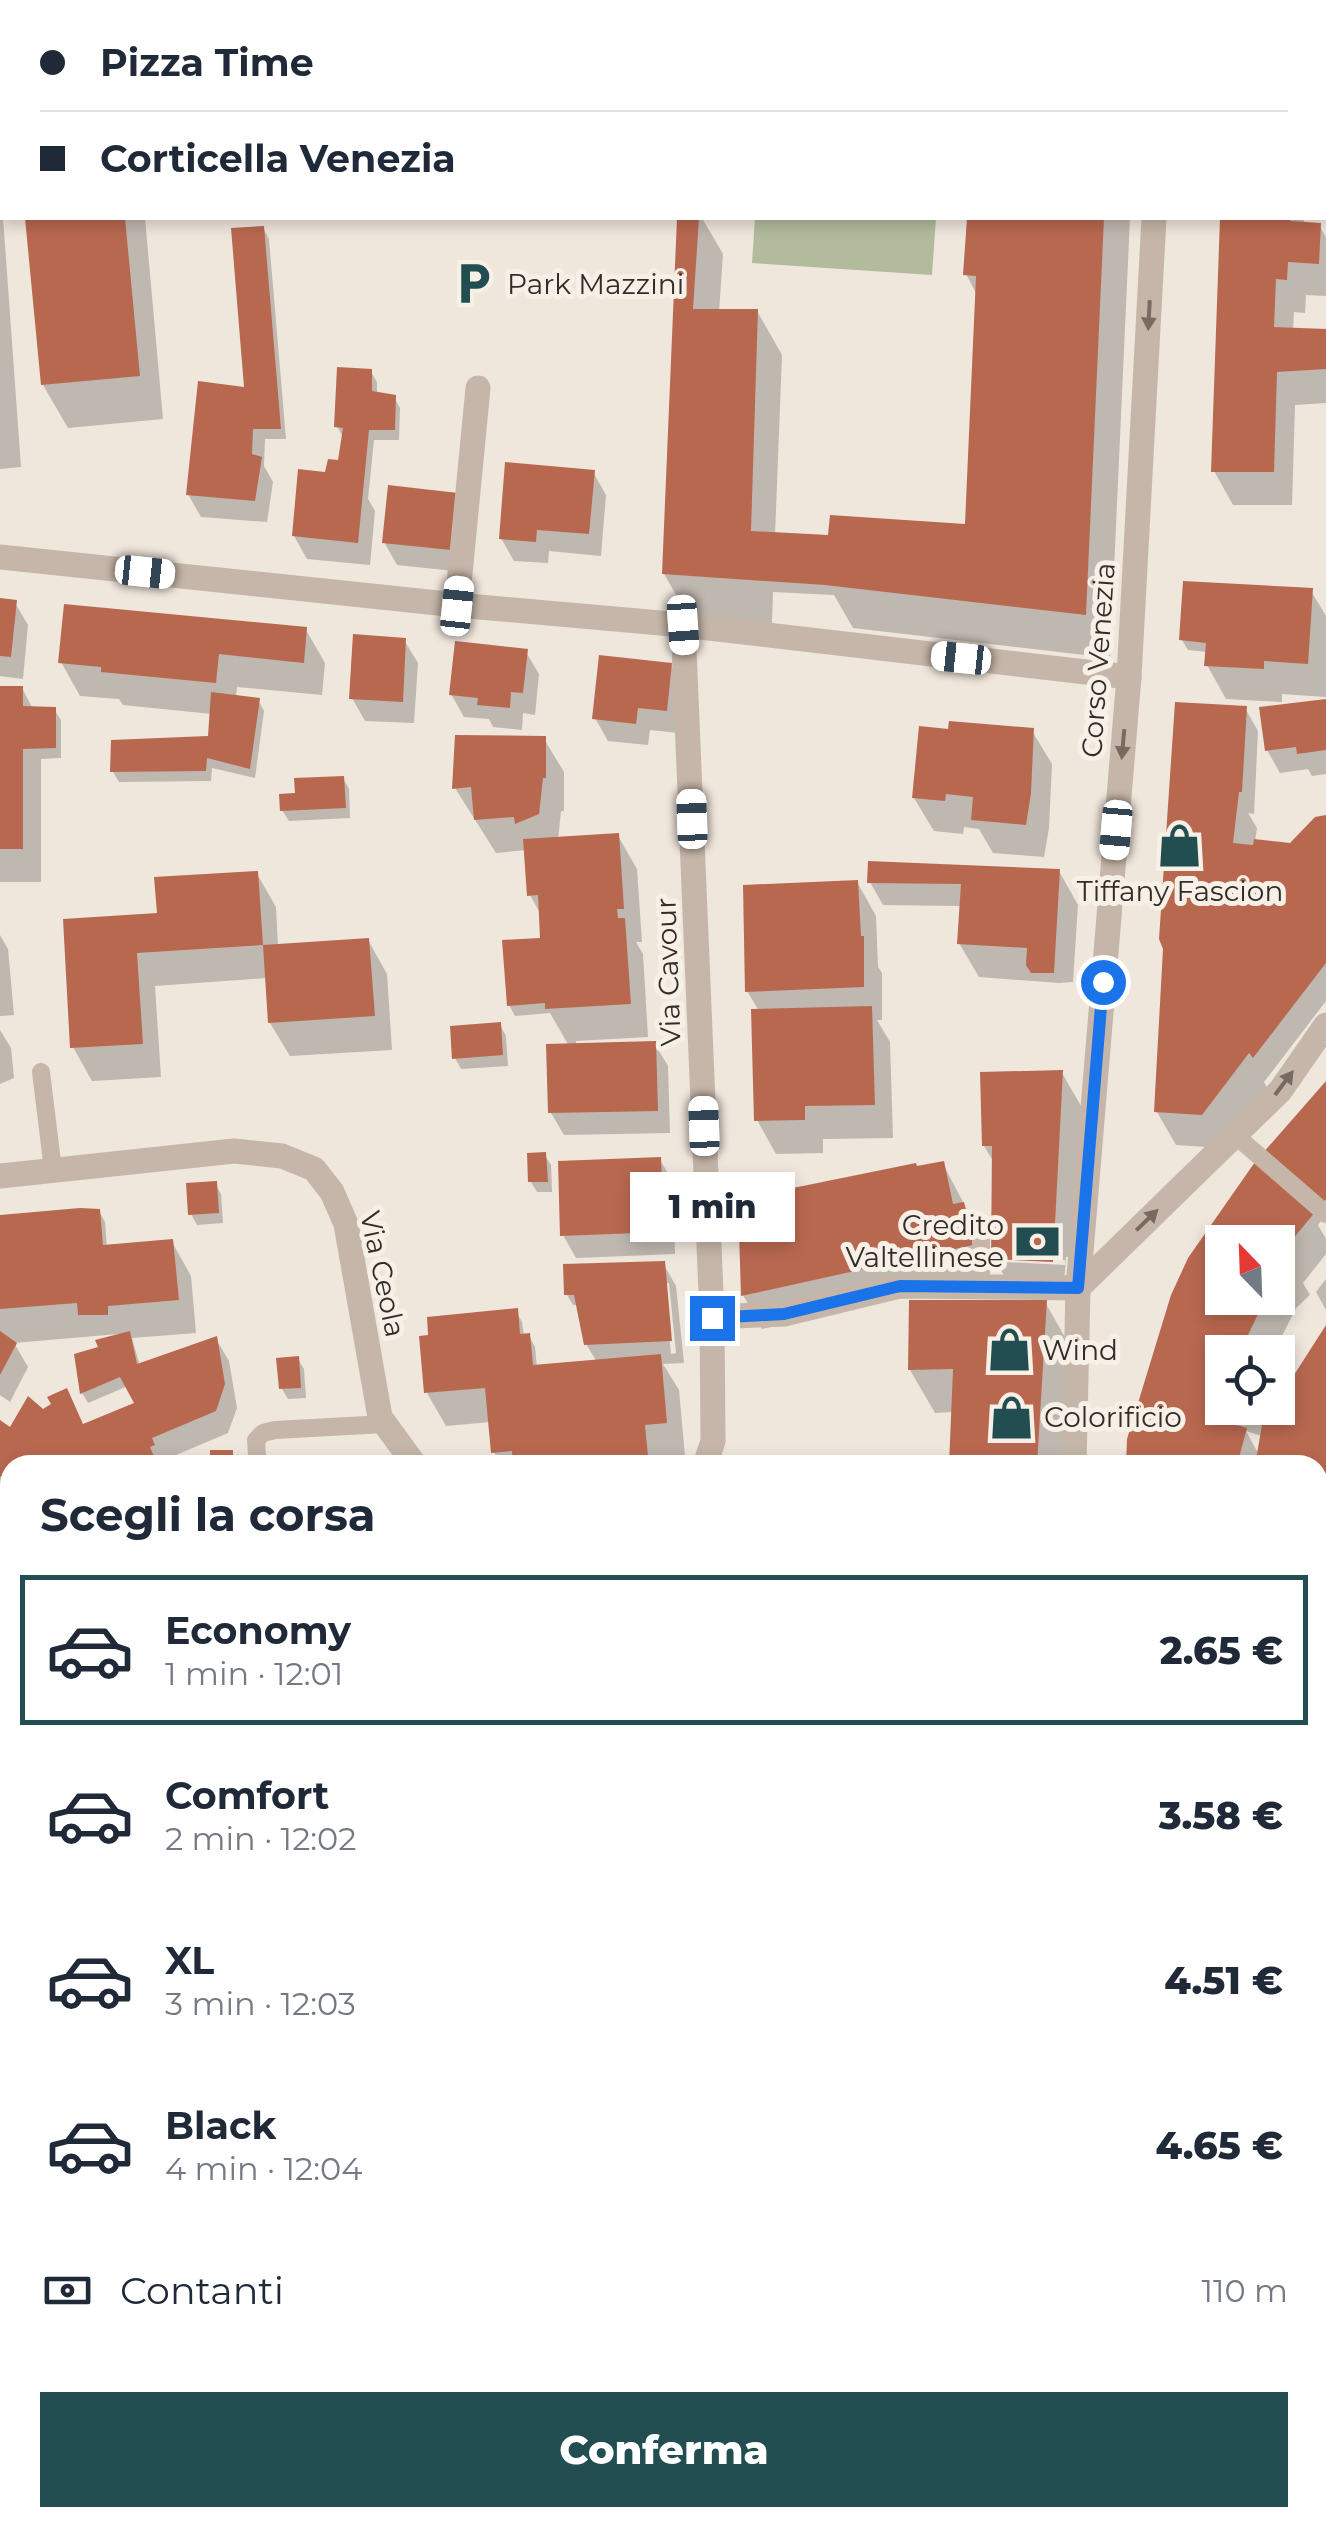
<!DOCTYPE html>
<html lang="it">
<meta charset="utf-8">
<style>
:root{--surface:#fff;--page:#f2f2f3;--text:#1f2937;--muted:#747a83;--line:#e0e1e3;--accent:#224e51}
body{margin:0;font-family:Montserrat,sans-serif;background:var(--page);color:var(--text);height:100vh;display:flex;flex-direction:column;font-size:38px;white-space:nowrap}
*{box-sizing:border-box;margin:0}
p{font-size:32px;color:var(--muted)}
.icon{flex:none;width:55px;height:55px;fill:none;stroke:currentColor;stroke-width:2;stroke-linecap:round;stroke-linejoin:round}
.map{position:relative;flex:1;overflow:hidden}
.details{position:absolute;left:0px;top:1455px;width:1328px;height:1072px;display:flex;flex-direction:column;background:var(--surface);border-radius:30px 30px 0 0;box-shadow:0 5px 15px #0003}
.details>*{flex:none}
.top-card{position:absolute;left:0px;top:0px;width:1328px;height:220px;box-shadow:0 5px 15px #0003;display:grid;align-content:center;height:220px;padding:0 40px;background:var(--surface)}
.needle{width:65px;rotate:337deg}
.fabs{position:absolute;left:1205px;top:1225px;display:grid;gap:20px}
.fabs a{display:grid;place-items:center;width:90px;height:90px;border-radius:0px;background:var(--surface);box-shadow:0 5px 15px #0003;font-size:50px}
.end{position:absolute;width:45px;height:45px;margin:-22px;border:12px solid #1a73e8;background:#fff;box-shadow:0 0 0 5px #fff}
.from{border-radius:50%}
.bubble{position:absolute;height:70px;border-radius:0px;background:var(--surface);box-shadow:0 5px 15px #0003;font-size:32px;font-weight:800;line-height:70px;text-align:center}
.car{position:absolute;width:30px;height:60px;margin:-30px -15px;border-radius:12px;box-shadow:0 0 8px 2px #0007;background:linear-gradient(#fff 24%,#345 0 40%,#fff 0 76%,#345 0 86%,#fff 0)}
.top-card b{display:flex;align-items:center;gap:35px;height:95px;font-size:38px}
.top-card b+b{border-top:2px solid var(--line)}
.top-card i{width:25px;height:25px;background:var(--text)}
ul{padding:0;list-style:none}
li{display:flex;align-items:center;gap:30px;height:150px;margin:0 20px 15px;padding:0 20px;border:5px solid transparent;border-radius:0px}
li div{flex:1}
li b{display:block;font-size:38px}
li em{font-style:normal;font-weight:800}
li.selected{border-color:var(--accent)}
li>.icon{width:90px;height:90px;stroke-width:1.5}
h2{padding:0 40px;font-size:45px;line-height:120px}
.pay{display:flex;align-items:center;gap:25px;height:110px;padding:0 40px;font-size:38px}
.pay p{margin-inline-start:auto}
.action{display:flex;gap:20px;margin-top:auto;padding:20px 40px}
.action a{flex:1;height:115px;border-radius:0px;background:var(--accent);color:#fff;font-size:40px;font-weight:800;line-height:115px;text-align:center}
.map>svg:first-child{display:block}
.green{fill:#b2bc9d}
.shadow{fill:#0003;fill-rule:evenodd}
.building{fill:#b96850}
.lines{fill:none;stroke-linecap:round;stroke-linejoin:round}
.service{stroke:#c6b6a9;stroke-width:18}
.minor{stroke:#c6b6a9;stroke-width:25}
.tertiary{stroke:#c6b6a9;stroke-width:25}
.oneway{fill:#766a62}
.route{stroke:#1a73e8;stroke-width:12}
.labels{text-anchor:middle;stroke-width:10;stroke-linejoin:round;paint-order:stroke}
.poi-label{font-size:28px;fill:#342c28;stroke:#f7f0e7;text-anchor:start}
.street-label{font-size:28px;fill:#342c28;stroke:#f7f0e7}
</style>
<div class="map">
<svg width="1326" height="2526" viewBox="0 0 1326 2526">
<rect width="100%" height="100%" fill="#efe6dc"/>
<g class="green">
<polygon points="755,218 936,218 932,275 752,263"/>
<rect x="1318" y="1787" width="8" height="300"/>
</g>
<g class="shadow">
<polygon points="168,0 363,0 364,2 168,2"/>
<polygon points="431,0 713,0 714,2 431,2"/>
<polygon points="956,0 1151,0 1118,2"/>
<polygon points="1222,0 1326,0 1326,165 1325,2 1222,2"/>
<polygon points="0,176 21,467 0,469"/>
<polygon points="28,218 145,218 163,419 68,428 43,385"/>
<polygon points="679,218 702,218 723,254 719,312 757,311 782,355 775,535 827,538 967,527 977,295 966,274 969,218 1130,218 1110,658 853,628 834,595 773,592 772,623 689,617 664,574"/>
<polygon points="1223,218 1302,218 1306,225 1319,225 1326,237 1326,296 1306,295 1305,313 1294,312 1293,330 1326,331 1326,403 1295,405 1292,505 1233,505 1214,471"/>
<polygon points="263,228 269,239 286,439 265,439 264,466 273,482 267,522 201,517 188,494 247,390"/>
<polygon points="371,372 377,382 377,395 394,397 400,408 399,440 374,440 368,499 375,511 370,565 307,559 294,536 324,474 340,463 344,439 337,426"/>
<polygon points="593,472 606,495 601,556 549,551 548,563 514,561 501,538"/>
<polygon points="456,495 463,572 397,565 384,542"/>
<polygon points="1311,591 1326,616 1326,697 1282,694 1282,702 1226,699 1207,665 1208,652 1188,650 1182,640"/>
<polygon points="0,601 15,603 28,625 23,679 0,676"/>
<polygon points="306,630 325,663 322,695 237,687 236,698 258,700 264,711 255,778 212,768 211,781 119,782 113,772 210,738 212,714 123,705 119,699 80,696 61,662"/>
<polygon points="404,640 418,663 414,723 365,721 352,698"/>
<polygon points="526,652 539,674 535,715 523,713 522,730 493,727 489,719 464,717 451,694"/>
<polygon points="671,665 684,688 678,733 650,730 648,745 608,741 595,718"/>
<polygon points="0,688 22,688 33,709 54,709 61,720 61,758 41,759 41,882 0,882"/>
<polygon points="1326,701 1326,774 1312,776 1308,769 1280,773 1267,750"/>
<polygon points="1245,708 1258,731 1254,814 1248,813 1257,828 1255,841 1291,846 1326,818 1326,1001 1264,1082 1267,1088 1221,1148 1176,1145 1157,1112"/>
<polygon points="1032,731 1052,764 1049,828 1044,857 993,853 979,829 964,827 963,834 934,831 914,798"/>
<polygon points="544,739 564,772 564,811 561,811 558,840 618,836 637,869 642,942 636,942 643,954 648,1037 576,1041 576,1046 655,1044 668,1066 670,1133 564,1135 551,1113 569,1046 550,1013 515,1016 509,1005 544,948 541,915 530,895 527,850 496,853 455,788"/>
<polygon points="343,778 349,789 350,818 289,821 282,810 298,795"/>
<polygon points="1059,871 1078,905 1073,982 1059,983 979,977 959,943 962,906 883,905 870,882"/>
<polygon points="257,874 276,907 278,946 368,940 387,974 392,1050 290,1056 270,1023 267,978 155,986 161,1077 92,1081 73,1047 159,916"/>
<polygon points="857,882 876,916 878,967 882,973 882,1020 877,1020 890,1042 893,1138 823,1139 823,1153 776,1154 757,1120 759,1011 747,991"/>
<polygon points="0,935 8,949 14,1015 0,1016"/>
<polygon points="500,1025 506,1036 508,1066 461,1069 455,1058"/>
<polygon points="0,1030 11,1048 14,1078 0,1084"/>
<path d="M1062,1073L1081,1106L1073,1257H1066L1064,1284L1007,1281L994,1258L995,1164L984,1146ZM1004,1257L1065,1260V1265L1004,1262Z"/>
<path d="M1326,1083V1215L1318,1225L1326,1239V1254L1303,1283L1310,1295L1296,1308L1275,1350L1295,1380L1326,1330V1610H1318V1465H1128L1174,1296ZM1222,1242H1278V1298H1222ZM1222,1352H1278V1408H1222ZM1246,1431L1262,1436L1259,1455Z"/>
<polygon points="544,1154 551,1165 552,1192 537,1192 531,1182"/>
<polygon points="660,1160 673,1182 675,1254 576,1258 563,1235"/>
<polygon points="943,1164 982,1238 990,1279 762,1329 743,1295 916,1169"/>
<polygon points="215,1184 221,1194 223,1223 197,1225 191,1214"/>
<polygon points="99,1211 105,1222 107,1249 172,1242 191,1276 196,1333 132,1338 140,1366 216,1339 229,1361 237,1408 228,1433 162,1461 164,1465 10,1465 10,1496 0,1489 0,1423 10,1430 42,1412 83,1427 137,1404 128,1386 88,1403 82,1393 77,1356 101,1349 119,1336 118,1334 14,1343 28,1367 10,1402 0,1395 0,1218"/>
<path d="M663,1263L676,1286L684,1363L663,1364L679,1390L685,1456L663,1458V1465H501L494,1452L491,1422L446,1426L427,1393L516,1311L522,1322L524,1336H529L535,1347L537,1368L597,1362L586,1344L580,1305H573L567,1295ZM664,1283H669L676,1353L671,1354Z"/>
<polygon points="1326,1279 1326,1310 1316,1292"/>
<polygon points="1045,1302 1070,1346 1064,1465 951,1465 953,1412 935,1413 910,1370"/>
<polygon points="298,1359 304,1369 306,1398 288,1399 282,1389"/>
<polygon points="0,1531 10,1538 10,1587 0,1601"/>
<rect x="1318" y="1678" width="8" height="112"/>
<polygon points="10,1799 10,1964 0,1975 0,1802"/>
<polygon points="0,2023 10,2031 10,2184 0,2173"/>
<polygon points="1318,2135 1326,2135 1326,2470 1318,2457"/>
<polygon points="0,2276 10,2286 10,2380 0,2372"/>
<polygon points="10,2442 10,2518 70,2518 62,2526 0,2526 0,2454"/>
<polygon points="98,2518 231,2518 237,2526 107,2526"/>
<polygon points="401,2518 519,2518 513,2526 404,2526"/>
<polygon points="740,2518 872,2520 873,2518 1010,2518 1009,2526 753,2526"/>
<polygon points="690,2519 700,2526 684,2526"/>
</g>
<g class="building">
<polygon points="25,218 125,218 140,376 41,385"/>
<polygon points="677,218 699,218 693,309 758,309 751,531 828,535 830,515 965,524 976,276 963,275 967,218 1104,218 1086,615 825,585 662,574"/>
<polygon points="1220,218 1291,218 1290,221 1321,223 1319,264 1288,262 1287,280 1276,279 1274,327 1326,329 1326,369 1277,372 1274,472 1211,472"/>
<polygon points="264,226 281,429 253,429 252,454 262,457 255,501 186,495 198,381 244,387 231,228"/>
<polygon points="337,367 372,369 372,391 396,395 395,430 369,430 358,543 292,536 298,469 325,472 328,459 338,460 343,428 334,427"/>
<polygon points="505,462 595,470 589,534 537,530 536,542 499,539"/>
<polygon points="388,485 458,493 451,550 382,543"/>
<polygon points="1183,581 1313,588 1308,664 1264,661 1264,669 1204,666 1206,643 1179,640"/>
<polygon points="0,598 17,600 11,657 0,656"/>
<polygon points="64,604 307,627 304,663 219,654 216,683 101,672 101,667 58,663"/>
<polygon points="353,634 406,638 403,702 349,699"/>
<polygon points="455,641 528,649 523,693 511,692 510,708 477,705 478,698 449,695"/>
<polygon points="599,655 672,663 667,711 638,708 636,724 592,719"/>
<polygon points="0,686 23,686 23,706 56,707 56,748 23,749 23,849 0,849"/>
<polygon points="211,692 260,698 250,769 207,758 206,771 110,772 111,740 208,736"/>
<polygon points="1326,699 1326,750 1297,754 1296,747 1265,751 1259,707"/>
<polygon points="1175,702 1247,706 1242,792 1239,792 1233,843 1253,845 1254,839 1290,843 1315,817 1326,815 1326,963 1253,1058 1249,1053 1202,1115 1154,1112 1163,949 1159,939"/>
<polygon points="949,721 1034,728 1031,793 1026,825 971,820 973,797 946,794 945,801 912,798 919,726 948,729"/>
<polygon points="455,735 546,736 546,778 543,778 539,814 515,824 514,817 474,820 471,787 452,789"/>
<polygon points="344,776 346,808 280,811 279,794 295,793 294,778"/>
<polygon points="619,833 624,909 617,909 618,918 625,918 631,1004 545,1009 545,1003 507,1006 502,940 540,938 538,895 527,896 523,839"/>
<polygon points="868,861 1060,869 1054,973 1031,973 1026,965 1027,948 957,944 961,884 867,883"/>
<polygon points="258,871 263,945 369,938 375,1016 268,1023 263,945 137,953 143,1044 70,1048 63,919 157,913 154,877"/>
<polygon points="858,880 861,936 864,936 864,987 745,992 743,885"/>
<polygon points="872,1006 875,1105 805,1106 805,1120 754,1121 751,1009"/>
<polygon points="501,1022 503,1055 452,1059 450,1026"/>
<polygon points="656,1041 658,1111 548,1113 546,1044"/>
<polygon points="1063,1070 1053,1262 991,1259 992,1146 982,1146 980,1072"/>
<polygon points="1326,1081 1326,1199 1282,1252 1293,1260 1278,1275 1278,1242 1222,1242 1222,1298 1266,1298 1242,1347 1251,1352 1259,1348 1278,1348 1278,1345 1287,1352 1282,1352 1287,1370 1294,1375 1326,1325 1326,1589 1318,1589 1318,1465 1255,1465 1265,1408 1278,1408 1278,1352 1222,1352 1222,1400 1216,1419 1247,1428 1237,1465 1126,1465 1127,1439 1171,1295 1188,1258 1255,1162"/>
<polygon points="546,1152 548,1182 528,1182 527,1153"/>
<polygon points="661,1157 664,1232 560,1236 558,1161"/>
<polygon points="944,1161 953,1204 964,1202 973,1245 741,1296 738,1199 916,1163 917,1166"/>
<polygon points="217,1181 219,1213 188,1215 186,1183"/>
<polygon points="80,1208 100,1209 103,1245 173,1239 179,1300 108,1306 108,1315 78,1315 77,1303 0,1309 0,1215"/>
<polygon points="665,1261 672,1341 584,1345 574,1295 564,1295 563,1264"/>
<polygon points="909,1300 1047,1300 1037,1465 949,1465 953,1369 908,1370"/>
<polygon points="518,1308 520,1334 530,1333 533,1365 661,1354 667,1423 645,1425 648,1456 563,1465 513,1465 512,1451 491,1453 485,1388 424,1393 419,1336 428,1335 427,1317"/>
<polygon points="0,1331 17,1343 0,1375"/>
<polygon points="130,1331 137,1364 217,1336 225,1384 216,1411 152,1438 155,1445 150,1447 156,1461 146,1465 90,1465 88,1461 84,1465 10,1465 10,1483 0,1476 0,1420 10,1427 28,1396 43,1409 51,1404 47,1397 67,1388 83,1424 134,1403 120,1377 80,1394 74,1354 98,1347 95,1340"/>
<polygon points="299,1356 301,1388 279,1389 276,1358"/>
<rect x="210" y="1450" width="23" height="15"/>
<rect x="1318" y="1675" width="8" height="82"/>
<polygon points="5,1791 10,1796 10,1936 6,1931 0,1938 0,1798"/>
<polygon points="0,2021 10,2029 10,2174 0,2164"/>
<polygon points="1318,2133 1326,2133 1326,2251 1318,2250"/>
<polygon points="0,2273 10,2282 10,2371 0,2362"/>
<polygon points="1318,2277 1326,2278 1326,2457 1318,2453"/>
<polygon points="10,2437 10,2518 21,2518 14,2526 0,2526 0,2450"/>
<polygon points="107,2518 234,2518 240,2526 116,2526"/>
<polygon points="396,2518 479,2518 473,2526 402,2526"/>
<polygon points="760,2518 996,2518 995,2526 780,2526"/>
</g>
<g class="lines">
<g class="service">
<polyline points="41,1072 53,1170"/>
<polyline points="1235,1135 1326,1214"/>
<polyline points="981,1226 981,1288"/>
<polyline points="257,1456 256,1440 263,1433 275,1430 385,1424"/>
</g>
<g class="minor">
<polyline points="371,0 371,2"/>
<polyline points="1325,171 1326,171"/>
<polyline points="0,557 457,605 683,625 1129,677"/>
<polyline points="457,605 478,388"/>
<polyline points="683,625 712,1317 713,1441 705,1465"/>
<polyline points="0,1176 234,1151 282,1156 314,1169 332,1192 346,1224 380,1417 415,1465"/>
<polyline points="712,1317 784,1314 899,1286 1078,1288 1280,1091 1326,1025"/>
<polyline points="0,1505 10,1512"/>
<polyline points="0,1699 10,1687"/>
<polyline points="1318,1780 1326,1780"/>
<polyline points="0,2216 10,2225"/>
<polyline points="1318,2502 1326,2502"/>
<polyline points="292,2518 298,2526"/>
</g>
<g class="tertiary">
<polyline points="1165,2 1165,0"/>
<polyline points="1074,1465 1078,1288 1129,677 1154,218"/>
<polyline points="1056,2526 1057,2518"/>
</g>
</g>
<defs><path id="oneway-solid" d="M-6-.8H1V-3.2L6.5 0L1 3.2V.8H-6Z" transform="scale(2.5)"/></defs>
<g class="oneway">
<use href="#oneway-solid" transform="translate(1149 315) rotate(93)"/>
<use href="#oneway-solid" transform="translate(1123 744) rotate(95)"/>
<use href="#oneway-solid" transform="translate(1284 1083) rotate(-53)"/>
<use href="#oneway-solid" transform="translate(1147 1220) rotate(-44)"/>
</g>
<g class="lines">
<polyline class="route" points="712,1318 784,1314 900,1286 1078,1288 1103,982"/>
</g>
<defs>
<symbol id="parking-bare" viewBox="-9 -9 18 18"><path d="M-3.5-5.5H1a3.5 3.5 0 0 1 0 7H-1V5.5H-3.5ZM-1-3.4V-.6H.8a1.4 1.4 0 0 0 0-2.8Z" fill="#224e51" stroke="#f7f0e7" stroke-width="2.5" paint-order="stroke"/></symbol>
<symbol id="shop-bare" viewBox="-9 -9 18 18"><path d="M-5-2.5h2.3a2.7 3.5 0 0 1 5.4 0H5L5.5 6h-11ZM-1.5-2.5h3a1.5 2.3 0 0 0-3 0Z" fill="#224e51" stroke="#f7f0e7" stroke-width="2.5" paint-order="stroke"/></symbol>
<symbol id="bank-bare" viewBox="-9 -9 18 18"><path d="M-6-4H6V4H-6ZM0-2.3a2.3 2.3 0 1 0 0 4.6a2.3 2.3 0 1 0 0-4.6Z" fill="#224e51" stroke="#f7f0e7" stroke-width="2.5" paint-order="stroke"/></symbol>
</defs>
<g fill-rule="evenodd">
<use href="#parking-bare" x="442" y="252" width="63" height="63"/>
<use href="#shop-bare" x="1148" y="814" width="63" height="63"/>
<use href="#bank-bare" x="1006" y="1210" width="63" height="63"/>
<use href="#shop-bare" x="978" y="1318" width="63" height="63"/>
<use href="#shop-bare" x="980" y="1386" width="63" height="63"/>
</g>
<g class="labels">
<g class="poi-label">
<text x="507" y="294">Park Mazzini</text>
<text x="1180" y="901" text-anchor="middle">Tiffany Fascion</text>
<text x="1004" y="1235" text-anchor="end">Credito<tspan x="1004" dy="32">Valtellinese</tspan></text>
<text x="1042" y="1360">Wind</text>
<text x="1044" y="1427">Colorificio</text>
</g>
<g class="street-label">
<text transform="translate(1098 660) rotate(-86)" y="10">Corso Venezia</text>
<text transform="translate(668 972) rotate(-92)" y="10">Via Cavour</text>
<text transform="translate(383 1274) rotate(78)" y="10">Via Ceola</text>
</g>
</g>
</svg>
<div class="fabs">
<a><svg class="needle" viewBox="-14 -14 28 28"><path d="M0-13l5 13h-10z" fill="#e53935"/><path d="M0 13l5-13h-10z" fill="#747a83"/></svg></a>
<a><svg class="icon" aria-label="locate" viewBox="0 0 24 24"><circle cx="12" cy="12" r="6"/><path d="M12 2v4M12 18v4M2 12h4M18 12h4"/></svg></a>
</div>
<i class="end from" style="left:1103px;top:982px"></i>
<i class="end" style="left:712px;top:1318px"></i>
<div class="bubble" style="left:630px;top:1172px;width:165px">1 min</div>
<i class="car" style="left:145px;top:572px;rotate:96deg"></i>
<i class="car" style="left:457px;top:606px;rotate:6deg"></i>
<i class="car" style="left:683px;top:625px;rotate:176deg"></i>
<i class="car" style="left:961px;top:658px;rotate:276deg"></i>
<i class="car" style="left:692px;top:819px;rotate:358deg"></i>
<i class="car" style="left:1116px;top:830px;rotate:185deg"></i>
<i class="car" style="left:704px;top:1126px;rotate:358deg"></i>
<div class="top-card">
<b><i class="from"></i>Pizza Time</b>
<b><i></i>Corticella Venezia</b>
</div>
<section class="details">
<h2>Scegli la corsa</h2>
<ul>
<li class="selected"><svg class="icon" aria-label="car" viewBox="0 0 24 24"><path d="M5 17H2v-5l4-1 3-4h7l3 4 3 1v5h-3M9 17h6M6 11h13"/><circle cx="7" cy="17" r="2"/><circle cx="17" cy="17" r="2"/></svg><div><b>Economy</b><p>1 min · 12:01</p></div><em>2.65 €</em></li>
<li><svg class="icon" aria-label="car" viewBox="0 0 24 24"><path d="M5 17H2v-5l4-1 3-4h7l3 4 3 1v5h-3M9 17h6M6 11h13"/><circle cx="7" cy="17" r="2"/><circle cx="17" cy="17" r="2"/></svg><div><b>Comfort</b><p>2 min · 12:02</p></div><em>3.58 €</em></li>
<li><svg class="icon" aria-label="car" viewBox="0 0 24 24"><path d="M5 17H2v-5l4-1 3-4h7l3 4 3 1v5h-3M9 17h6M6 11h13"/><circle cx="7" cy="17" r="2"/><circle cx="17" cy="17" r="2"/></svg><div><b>XL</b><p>3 min · 12:03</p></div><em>4.51 €</em></li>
<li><svg class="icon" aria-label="car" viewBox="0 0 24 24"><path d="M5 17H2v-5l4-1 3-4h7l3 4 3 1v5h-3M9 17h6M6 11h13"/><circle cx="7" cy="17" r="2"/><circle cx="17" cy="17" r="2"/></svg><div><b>Black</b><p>4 min · 12:04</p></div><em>4.65 €</em></li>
</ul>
<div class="pay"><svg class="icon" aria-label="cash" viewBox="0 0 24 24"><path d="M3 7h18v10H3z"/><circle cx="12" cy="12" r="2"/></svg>Contanti<p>110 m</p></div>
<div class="action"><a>Conferma</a></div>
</section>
</div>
